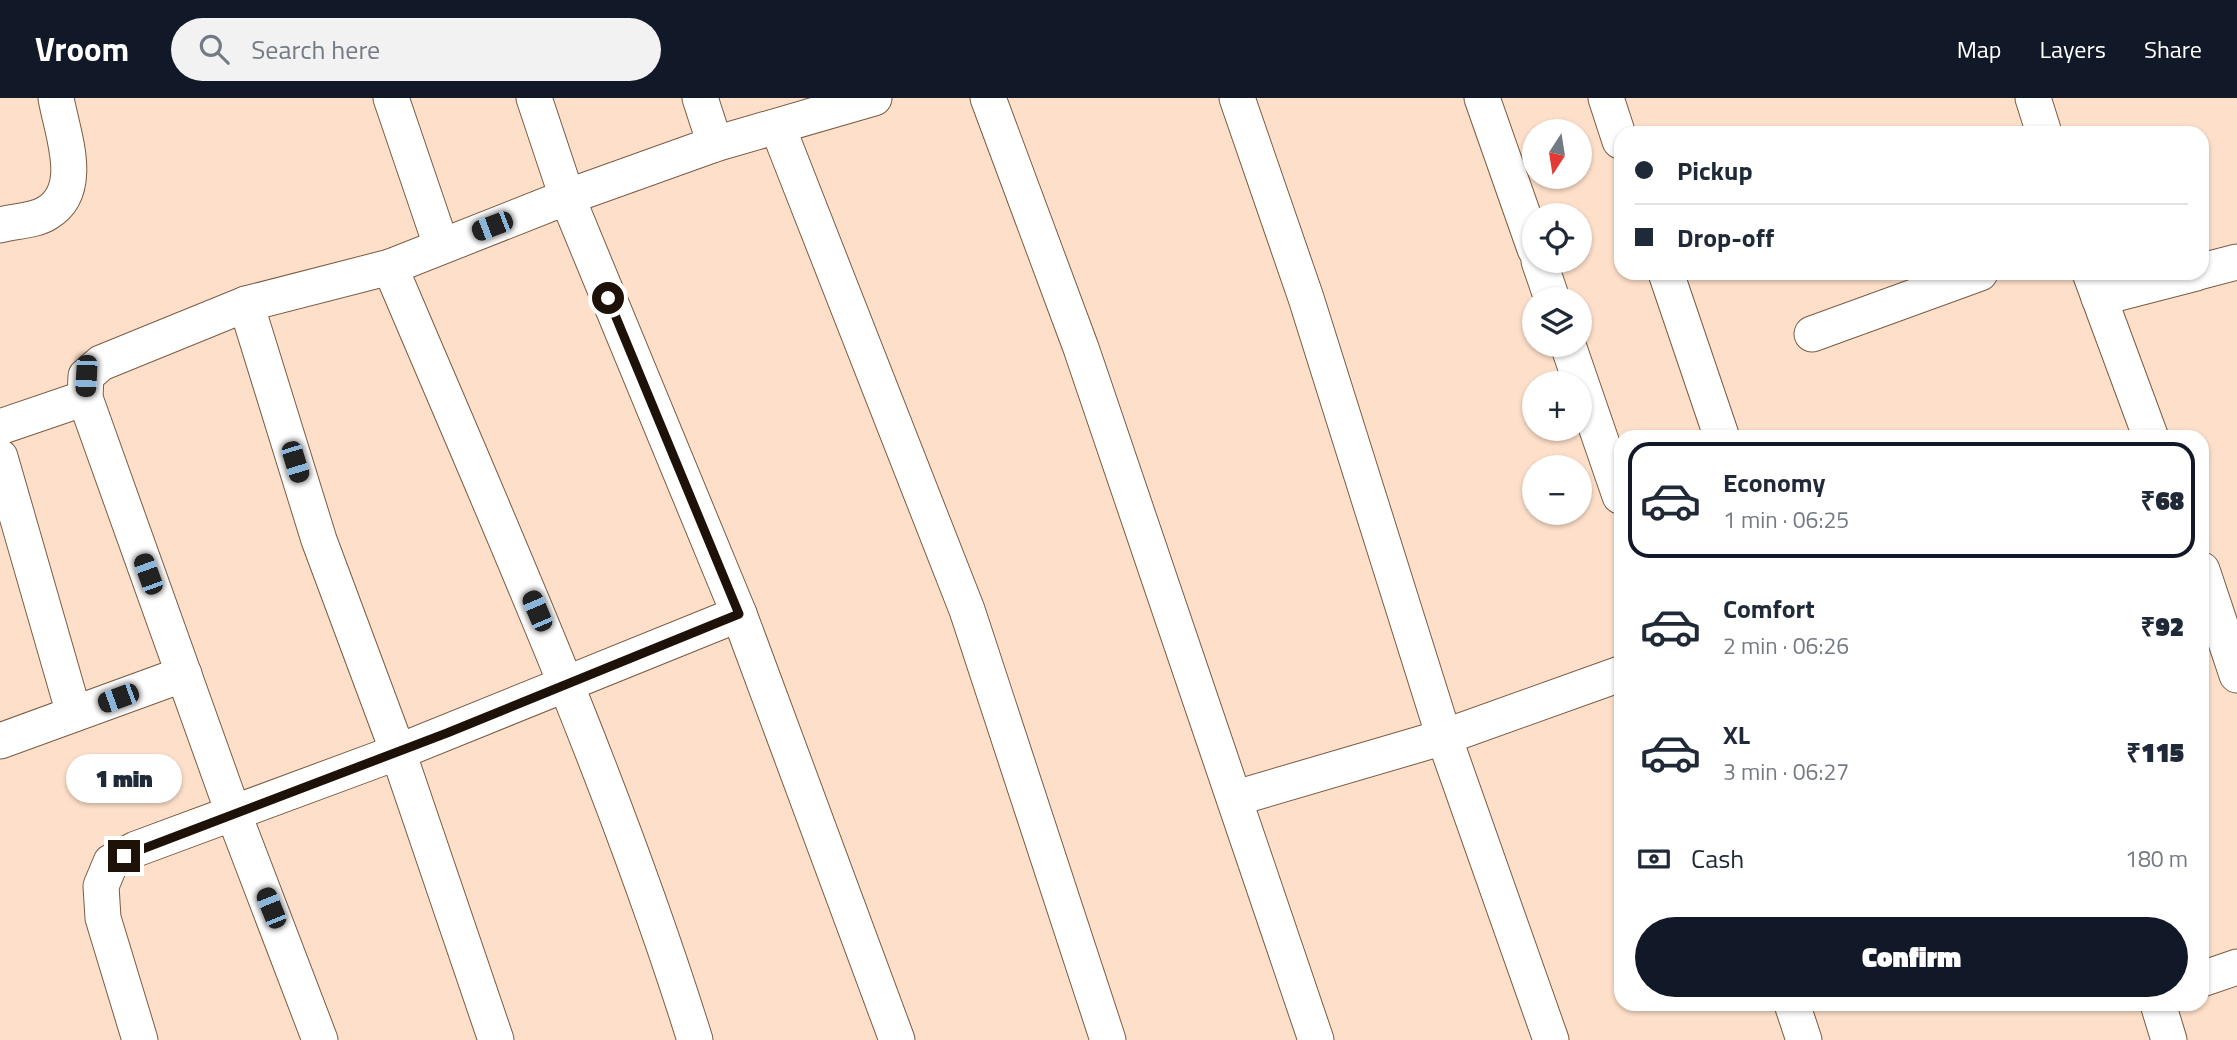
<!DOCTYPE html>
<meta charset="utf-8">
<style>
:root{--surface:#fff;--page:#f2f2f3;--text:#1f2937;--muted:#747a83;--line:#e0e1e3;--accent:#111827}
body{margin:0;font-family:"Titillium Web",sans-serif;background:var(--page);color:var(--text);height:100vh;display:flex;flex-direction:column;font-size:26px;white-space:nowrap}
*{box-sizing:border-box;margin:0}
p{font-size:23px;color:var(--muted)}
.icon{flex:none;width:38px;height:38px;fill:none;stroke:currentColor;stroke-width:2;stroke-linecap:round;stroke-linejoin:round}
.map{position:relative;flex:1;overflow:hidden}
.panel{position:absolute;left:1614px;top:332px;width:595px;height:581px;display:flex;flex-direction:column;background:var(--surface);border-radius:21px;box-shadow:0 2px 5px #0004}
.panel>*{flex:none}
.top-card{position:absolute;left:1614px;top:28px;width:595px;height:154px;border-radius:21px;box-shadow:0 2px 5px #0004;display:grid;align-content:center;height:154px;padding:0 21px;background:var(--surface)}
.needle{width:46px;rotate:192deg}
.tools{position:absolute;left:1522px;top:21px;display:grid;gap:14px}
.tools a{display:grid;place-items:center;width:70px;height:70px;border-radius:50%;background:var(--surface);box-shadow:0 2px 5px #0004;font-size:35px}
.end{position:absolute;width:32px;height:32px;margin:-16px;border:9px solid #1e1108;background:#fff;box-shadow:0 0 0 4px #fff}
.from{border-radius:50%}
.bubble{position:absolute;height:49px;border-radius:24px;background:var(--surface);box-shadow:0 2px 5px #0004;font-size:23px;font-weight:800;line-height:49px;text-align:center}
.car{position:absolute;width:21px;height:42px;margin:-21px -10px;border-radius:9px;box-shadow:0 0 5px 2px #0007;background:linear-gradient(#222 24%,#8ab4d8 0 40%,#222 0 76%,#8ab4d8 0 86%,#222 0)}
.top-card b{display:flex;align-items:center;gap:24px;height:66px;font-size:26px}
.top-card b+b{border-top:2px solid var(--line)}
.top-card i{width:18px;height:18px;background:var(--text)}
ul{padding:12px 0 0;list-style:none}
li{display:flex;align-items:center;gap:21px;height:116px;margin:0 14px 10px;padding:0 7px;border:4px solid transparent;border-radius:21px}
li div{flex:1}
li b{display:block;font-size:26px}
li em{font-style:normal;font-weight:800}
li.selected{border-color:var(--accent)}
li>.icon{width:63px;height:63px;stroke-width:1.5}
.pay{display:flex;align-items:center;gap:18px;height:77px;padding:0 21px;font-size:26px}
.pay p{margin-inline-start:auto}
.cta{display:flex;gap:14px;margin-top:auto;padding:14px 21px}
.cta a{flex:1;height:80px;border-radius:42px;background:var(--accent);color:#fff;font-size:28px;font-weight:800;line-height:80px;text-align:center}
header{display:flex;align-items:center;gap:42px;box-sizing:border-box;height:98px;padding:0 35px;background:var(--accent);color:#fff}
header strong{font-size:33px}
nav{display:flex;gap:38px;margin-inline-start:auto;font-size:24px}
.search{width:490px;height:63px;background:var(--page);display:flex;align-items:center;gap:18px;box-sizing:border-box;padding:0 24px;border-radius:38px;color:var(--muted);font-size:26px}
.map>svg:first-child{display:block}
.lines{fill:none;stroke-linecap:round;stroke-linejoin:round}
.street-casing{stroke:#7a5b43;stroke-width:37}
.street{stroke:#fff;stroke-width:35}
.route{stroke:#1e1108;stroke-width:9}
</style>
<header>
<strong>Vroom</strong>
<div class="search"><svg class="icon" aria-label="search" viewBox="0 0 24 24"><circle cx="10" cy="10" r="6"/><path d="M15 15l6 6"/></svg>Search here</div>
<nav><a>Map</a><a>Layers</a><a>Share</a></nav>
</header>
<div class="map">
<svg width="2237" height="942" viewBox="0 0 2237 942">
<rect width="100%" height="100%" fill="#fee0ca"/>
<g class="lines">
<defs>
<g id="street">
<polyline points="391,0 441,147"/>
<polyline points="534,0 567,99 739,516 897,942"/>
<polyline points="700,0 715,46"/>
<polyline points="988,0 1081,250 1316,942"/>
<polyline points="1237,0 1306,200 1444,639 1551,942"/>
<polyline points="1482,0 1535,151"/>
<polyline points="1606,0 1620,43"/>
<polyline points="2033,0 2044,35"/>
<polyline points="778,30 967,512 1108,942"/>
<path d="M0,127C14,123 35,123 47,115C86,92 62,35 56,0"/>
<polyline points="1539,163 1552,201"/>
<path d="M390,169C498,424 612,677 695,942"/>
<polyline points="2202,173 2237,164"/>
<polyline points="1666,175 1722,340"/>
<polyline points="2090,175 2151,340"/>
<polyline points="2099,200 2196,175"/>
<polyline points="246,206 319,442 398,654 496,942"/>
<polyline points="1812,236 1980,175"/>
<polyline points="1568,247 1620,398"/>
<polyline points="0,329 85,300"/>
<polyline points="0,359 74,616"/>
<polyline points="2202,472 2237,577"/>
<polyline points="0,643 184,576"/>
<polyline points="1236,700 1444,639 1620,576"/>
<polyline points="2202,881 2237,869"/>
<polyline points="1792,906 1804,942"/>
<polyline points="2158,906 2169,942"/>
<polyline points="140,942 103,820 101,788 111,764 136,751 398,654 739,516"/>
<polyline points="320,942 234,717 85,300 86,278 101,265 246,206 390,169 567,99 715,46 874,0"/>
</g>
</defs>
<use href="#street" class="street-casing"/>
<use href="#street" class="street"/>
</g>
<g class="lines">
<polyline class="route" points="124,758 447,635 739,516 608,200"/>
</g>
</svg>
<div class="tools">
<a><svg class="needle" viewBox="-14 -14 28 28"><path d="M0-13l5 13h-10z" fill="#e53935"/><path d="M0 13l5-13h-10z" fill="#747a83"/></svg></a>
<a><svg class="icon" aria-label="locate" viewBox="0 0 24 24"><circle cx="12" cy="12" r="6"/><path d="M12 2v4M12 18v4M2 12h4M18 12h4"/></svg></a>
<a><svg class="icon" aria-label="layers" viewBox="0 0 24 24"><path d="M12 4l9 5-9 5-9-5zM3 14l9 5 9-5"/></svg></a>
<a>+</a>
<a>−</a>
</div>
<i class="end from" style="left:608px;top:200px"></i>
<i class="end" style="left:124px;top:758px"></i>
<div class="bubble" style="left:66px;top:656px;width:116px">1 min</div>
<i class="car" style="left:492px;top:128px;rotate:249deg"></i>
<i class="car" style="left:86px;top:278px;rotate:183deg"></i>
<i class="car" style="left:295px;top:364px;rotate:163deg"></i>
<i class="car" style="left:148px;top:476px;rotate:340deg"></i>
<i class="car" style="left:537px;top:513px;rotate:337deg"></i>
<i class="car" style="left:118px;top:600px;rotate:250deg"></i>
<i class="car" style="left:271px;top:810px;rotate:338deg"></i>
<div class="top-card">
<b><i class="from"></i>Pickup</b>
<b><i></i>Drop-off</b>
</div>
<section class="panel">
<ul>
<li class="selected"><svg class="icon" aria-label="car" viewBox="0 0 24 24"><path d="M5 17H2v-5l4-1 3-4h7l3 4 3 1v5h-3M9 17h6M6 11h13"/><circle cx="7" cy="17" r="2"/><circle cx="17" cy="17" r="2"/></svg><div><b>Economy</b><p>1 min · 06:25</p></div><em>₹68</em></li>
<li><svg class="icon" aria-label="car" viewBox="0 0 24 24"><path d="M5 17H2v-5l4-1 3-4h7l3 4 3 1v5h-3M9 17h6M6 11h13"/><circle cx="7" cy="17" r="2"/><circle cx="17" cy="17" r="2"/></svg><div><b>Comfort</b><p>2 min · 06:26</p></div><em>₹92</em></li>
<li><svg class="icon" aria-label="car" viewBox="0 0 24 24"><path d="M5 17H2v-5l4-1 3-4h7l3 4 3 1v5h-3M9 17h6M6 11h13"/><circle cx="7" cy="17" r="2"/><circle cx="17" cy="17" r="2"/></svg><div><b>XL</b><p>3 min · 06:27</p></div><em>₹115</em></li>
</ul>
<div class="pay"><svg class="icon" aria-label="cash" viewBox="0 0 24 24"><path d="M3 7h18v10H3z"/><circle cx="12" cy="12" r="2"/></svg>Cash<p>180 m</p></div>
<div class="cta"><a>Confirm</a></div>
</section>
</div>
